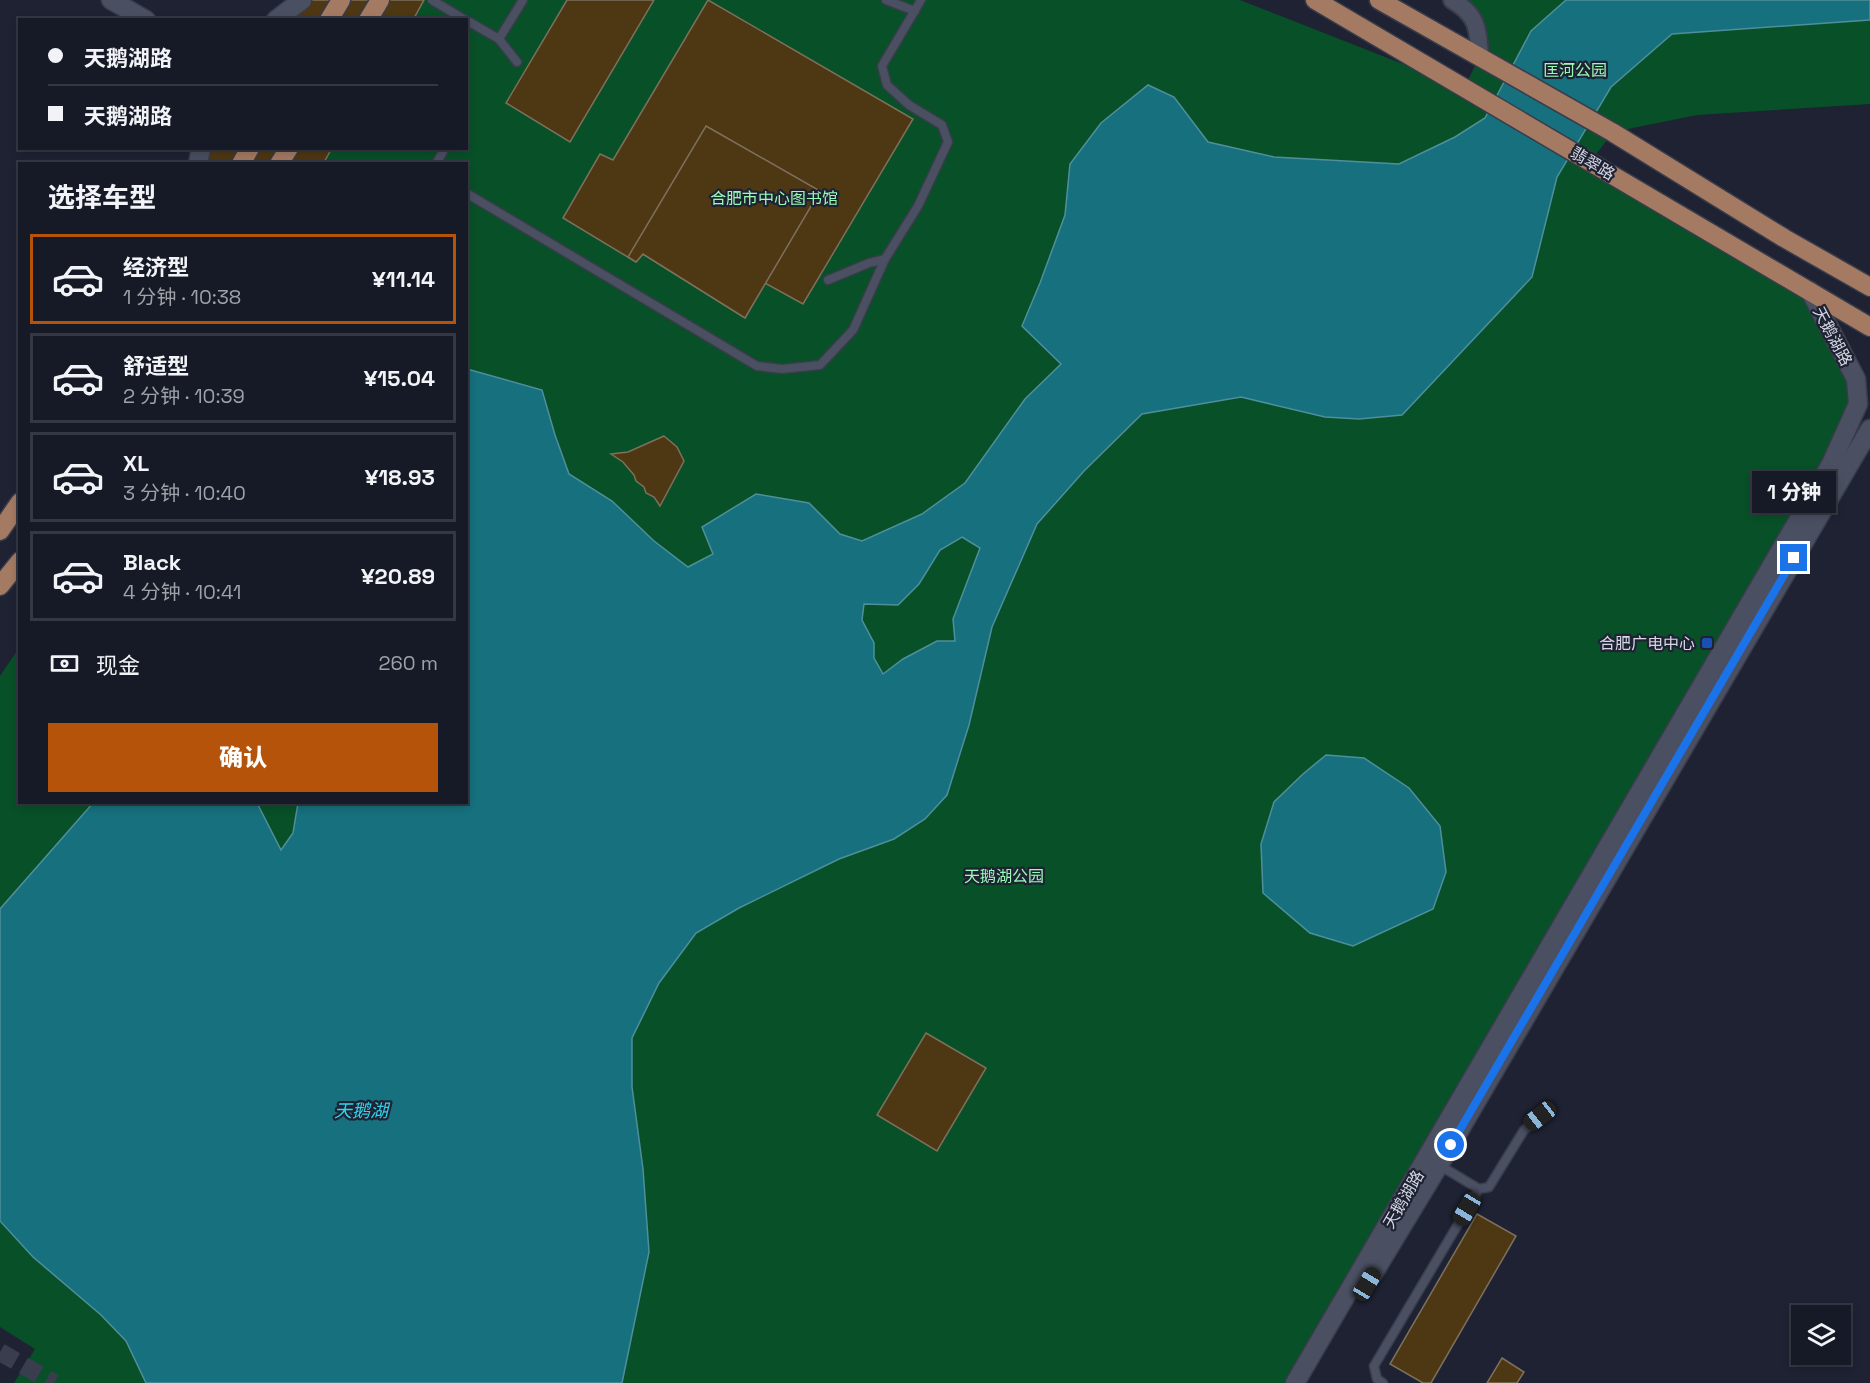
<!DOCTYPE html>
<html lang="zh">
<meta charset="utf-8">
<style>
:root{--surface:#161a26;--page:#232732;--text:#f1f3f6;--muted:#9ea1a7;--line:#353843;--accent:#b45309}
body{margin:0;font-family:"Space Grotesk","Noto Sans SC",sans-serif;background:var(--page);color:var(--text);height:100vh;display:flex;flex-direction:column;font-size:22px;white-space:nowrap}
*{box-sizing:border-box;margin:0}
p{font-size:20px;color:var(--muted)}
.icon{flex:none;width:33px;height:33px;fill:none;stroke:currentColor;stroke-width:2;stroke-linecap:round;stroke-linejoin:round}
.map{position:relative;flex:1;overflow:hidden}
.side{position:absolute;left:18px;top:162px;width:450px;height:642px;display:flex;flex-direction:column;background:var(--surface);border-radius:0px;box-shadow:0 3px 9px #0003,0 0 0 2px var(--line)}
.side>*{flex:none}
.guide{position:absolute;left:18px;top:18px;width:450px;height:132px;border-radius:0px;box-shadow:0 3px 9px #0003,0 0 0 2px var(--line);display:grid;align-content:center;height:132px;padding:0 30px;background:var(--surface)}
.tools{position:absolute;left:1791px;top:1305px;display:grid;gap:12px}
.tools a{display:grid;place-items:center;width:60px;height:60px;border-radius:0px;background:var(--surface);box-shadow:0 3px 9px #0003,0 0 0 2px var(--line);font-size:30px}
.end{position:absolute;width:27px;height:27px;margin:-14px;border:8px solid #1a73e8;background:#fff;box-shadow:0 0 0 3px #fff}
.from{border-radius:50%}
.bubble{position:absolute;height:42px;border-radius:0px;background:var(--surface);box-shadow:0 3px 9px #0003,0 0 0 2px var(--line);font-size:20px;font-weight:800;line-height:42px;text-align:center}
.car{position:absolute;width:18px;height:36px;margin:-18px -9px;border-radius:8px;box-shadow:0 0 4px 2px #0007;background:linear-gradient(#222 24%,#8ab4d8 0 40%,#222 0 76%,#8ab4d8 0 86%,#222 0)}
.guide b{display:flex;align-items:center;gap:21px;height:57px;font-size:22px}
.guide b+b{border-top:2px solid var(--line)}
.guide i{width:15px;height:15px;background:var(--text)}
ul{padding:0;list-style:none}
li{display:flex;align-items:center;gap:18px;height:90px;margin:0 12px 9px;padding:0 18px;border:3px solid var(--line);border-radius:0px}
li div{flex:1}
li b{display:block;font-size:22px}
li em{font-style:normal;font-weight:800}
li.active{border-color:var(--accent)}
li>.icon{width:54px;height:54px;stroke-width:1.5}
h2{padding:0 30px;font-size:27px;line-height:72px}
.pay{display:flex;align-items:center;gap:15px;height:66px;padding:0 30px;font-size:22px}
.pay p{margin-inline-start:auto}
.primary-button{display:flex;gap:12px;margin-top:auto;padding:12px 30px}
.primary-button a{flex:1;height:69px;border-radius:0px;background:var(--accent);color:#fff;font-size:24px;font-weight:800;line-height:69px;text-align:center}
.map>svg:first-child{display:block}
.green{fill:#085028}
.water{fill:#16707d;stroke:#4f8f9c;stroke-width:1.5;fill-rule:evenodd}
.building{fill:#4e3713;stroke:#7d705d;stroke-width:1.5}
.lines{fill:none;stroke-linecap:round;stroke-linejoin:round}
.primary-tunnel{stroke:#393d4e;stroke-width:18;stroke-dasharray:18 9;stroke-linecap:butt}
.lane-casing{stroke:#393c4a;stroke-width:11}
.street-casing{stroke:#393c4a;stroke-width:20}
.secondary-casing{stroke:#393c4a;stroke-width:21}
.primary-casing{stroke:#393c4a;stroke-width:21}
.lane{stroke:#4a4f62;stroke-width:8}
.street{stroke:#4a4f62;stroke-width:16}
.secondary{stroke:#4a4f62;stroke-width:18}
.primary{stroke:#a47a62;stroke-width:18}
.route{stroke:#1a73e8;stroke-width:8}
.transit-dot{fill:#1a4fb4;stroke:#1e2233;stroke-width:2}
.labels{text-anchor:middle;stroke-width:4.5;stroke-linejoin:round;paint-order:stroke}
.park-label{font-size:16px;fill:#9af9b5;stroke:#1e2233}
.street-label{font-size:16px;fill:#d5d8e4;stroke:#1e2233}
.poi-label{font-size:16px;fill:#d5d8e4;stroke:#1e2233;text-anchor:end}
.water-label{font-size:18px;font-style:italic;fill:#2dd4eb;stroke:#1e2233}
</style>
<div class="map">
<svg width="1870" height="1383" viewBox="0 0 1870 1383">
<rect width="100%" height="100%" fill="#1e2233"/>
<polygon class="green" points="422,0 1240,0 1464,88 1480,56 1478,28 1454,0 1870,0 1870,104 1697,115 1613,132 1591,161 1810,291 1858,404 1295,1383 14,1383 35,1349 0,1327 0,676 19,648 20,802 466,802 466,164 322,163 331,149 466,148 466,20 410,19"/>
<g class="water">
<path d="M1566,0H1870V20L1672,34L1611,87L1557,177L1532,277L1402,415L1359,419L1325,417L1241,397L1142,414L1084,471L1037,524L992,627L969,725L947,795L925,819L894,839L839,859L739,908L696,933L659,983L632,1038V1087L643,1169L649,1252L622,1383H146L126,1341L101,1315L33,1257L0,1221V909L93,803H257L281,850L293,833L298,803L466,802L467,369L542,390L555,435L569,474L612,501L654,541L688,567L713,554L702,527L756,494L809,503L840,534L862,541L922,514L965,483L1025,399L1061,364L1022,326L1040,283L1065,215L1070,164L1101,123L1148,85L1174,97L1208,142L1274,157L1399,164L1455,137L1485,118L1531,31ZM962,537L980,548L953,619L955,641H937L903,659L883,674L874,658V643L862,620L864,604L898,605L919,584L940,550Z"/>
<polygon points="1326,755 1364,758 1409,788 1440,826 1446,872 1433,909 1353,946 1310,933 1263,893 1261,844 1274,802 1303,774"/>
</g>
<g class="building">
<polygon points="288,0 424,0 413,20 276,20"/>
<polygon points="567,0 654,0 570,142 506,103"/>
<polygon points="708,0 913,119 803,304 765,283 745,318 643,254 636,262 563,218 600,154 613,160"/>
<polygon points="706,126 820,191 745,318 643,254 636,262 628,257"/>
<polygon points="201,148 332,148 323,164 193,164"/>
<polygon points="664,436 677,447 684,461 660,506 654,497 646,493 644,487 636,481 634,475 623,462 611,454 628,452"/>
<polygon points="926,1033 986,1068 937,1151 877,1115"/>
<polygon points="1477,1214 1516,1236 1431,1383 1423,1383 1390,1364"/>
<polygon points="1502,1358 1524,1372 1517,1383 1487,1383"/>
</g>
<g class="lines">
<polyline class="primary-tunnel" points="0,1352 54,1383"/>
<defs>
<g id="lane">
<polyline points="432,0 465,20"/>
<polyline points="886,0 915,11"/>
<polyline points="466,20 499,39 523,0"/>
<polyline points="499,39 517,62"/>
<polyline points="436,164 445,148"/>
<polyline points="466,193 757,366 782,369 820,365 853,330 885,259"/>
<polyline points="828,280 869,263 885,259 918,206 948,142 942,125 909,105 887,85 882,66 921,0"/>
<polyline points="1439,1165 1479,1189"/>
<polyline points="1383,1383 1377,1379 1374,1366 1479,1189 1489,1187 1524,1130 1541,1116"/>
</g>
<path id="street" d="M1452,0C1478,15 1478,29 1480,56"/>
<g id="secondary">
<polyline points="111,0 146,20"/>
<polyline points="276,20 302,0"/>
<polyline points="198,164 201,148"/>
<polyline points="1373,1274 1439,1165 1870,429"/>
<polyline points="1295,1383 1831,464 1858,404 1856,379 1810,291"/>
</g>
<g id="primary">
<polyline points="1315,0 1870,327"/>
<polyline points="1379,0 1612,132 1784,238 1870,287"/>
<polyline points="329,20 341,0"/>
<polyline points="368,20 380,0"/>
<polyline points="241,164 250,148"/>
<polyline points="279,164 289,148"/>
<polyline points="0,531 20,502"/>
<polyline points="0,586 20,561"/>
</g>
</defs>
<use href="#lane" class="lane-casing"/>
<use href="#street" class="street-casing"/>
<use href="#secondary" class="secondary-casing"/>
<use href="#primary" class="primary-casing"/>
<use href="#lane" class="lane"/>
<use href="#street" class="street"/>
<use href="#secondary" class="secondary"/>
<use href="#primary" class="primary"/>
</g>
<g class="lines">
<polyline class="route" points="1451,1145 1794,558"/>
</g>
<rect class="transit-dot" x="1701" y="637" width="12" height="12" rx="3"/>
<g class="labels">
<g class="park-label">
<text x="1575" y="76">匡河公园</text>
<text x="774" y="204">合肥市中心图书馆</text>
<text x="1004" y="882">天鹅湖公园</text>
</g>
<g class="street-label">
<text transform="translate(1593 163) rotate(31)" y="6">翡翠路</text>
<text transform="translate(1833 336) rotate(62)" y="6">天鹅湖路</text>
<text transform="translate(1403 1199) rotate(-60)" y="6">天鹅湖路</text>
</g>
<g class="poi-label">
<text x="1695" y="649">合肥广电中心</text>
</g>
<g class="water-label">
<text x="361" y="1117">天鹅湖</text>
</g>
</g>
</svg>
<div class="tools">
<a><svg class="icon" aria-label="layers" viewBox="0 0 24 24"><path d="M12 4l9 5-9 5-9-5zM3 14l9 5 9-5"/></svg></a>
</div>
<i class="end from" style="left:1451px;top:1145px"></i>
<i class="end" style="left:1794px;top:558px"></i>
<div class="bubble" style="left:1752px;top:471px;width:84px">1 分钟</div>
<i class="car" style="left:1540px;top:1116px;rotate:232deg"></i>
<i class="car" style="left:1467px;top:1209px;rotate:211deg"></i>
<i class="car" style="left:1367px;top:1284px;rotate:31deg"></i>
<div class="guide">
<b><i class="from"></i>天鹅湖路</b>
<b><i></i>天鹅湖路</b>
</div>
<section class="side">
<h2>选择车型</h2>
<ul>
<li class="active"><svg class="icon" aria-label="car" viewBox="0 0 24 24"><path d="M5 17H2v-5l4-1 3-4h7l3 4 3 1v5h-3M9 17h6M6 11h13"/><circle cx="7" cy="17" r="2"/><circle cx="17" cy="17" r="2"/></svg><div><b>经济型</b><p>1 分钟 · 10:38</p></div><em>¥11.14</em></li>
<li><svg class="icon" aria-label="car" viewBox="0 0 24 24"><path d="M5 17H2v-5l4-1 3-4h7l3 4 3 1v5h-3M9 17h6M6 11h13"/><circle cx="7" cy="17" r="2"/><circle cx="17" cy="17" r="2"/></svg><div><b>舒适型</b><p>2 分钟 · 10:39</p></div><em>¥15.04</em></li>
<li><svg class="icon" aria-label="car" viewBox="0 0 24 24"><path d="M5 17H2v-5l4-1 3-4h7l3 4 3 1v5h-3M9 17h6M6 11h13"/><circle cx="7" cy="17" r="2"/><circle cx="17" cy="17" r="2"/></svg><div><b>XL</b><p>3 分钟 · 10:40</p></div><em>¥18.93</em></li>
<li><svg class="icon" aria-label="car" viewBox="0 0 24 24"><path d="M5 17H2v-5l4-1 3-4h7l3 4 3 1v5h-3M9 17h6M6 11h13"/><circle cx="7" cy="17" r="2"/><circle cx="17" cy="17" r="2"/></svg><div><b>Black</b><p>4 分钟 · 10:41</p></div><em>¥20.89</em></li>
</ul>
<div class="pay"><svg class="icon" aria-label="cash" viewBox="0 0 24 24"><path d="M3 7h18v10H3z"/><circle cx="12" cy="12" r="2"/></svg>现金<p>260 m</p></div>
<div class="primary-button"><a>确认</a></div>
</section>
</div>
